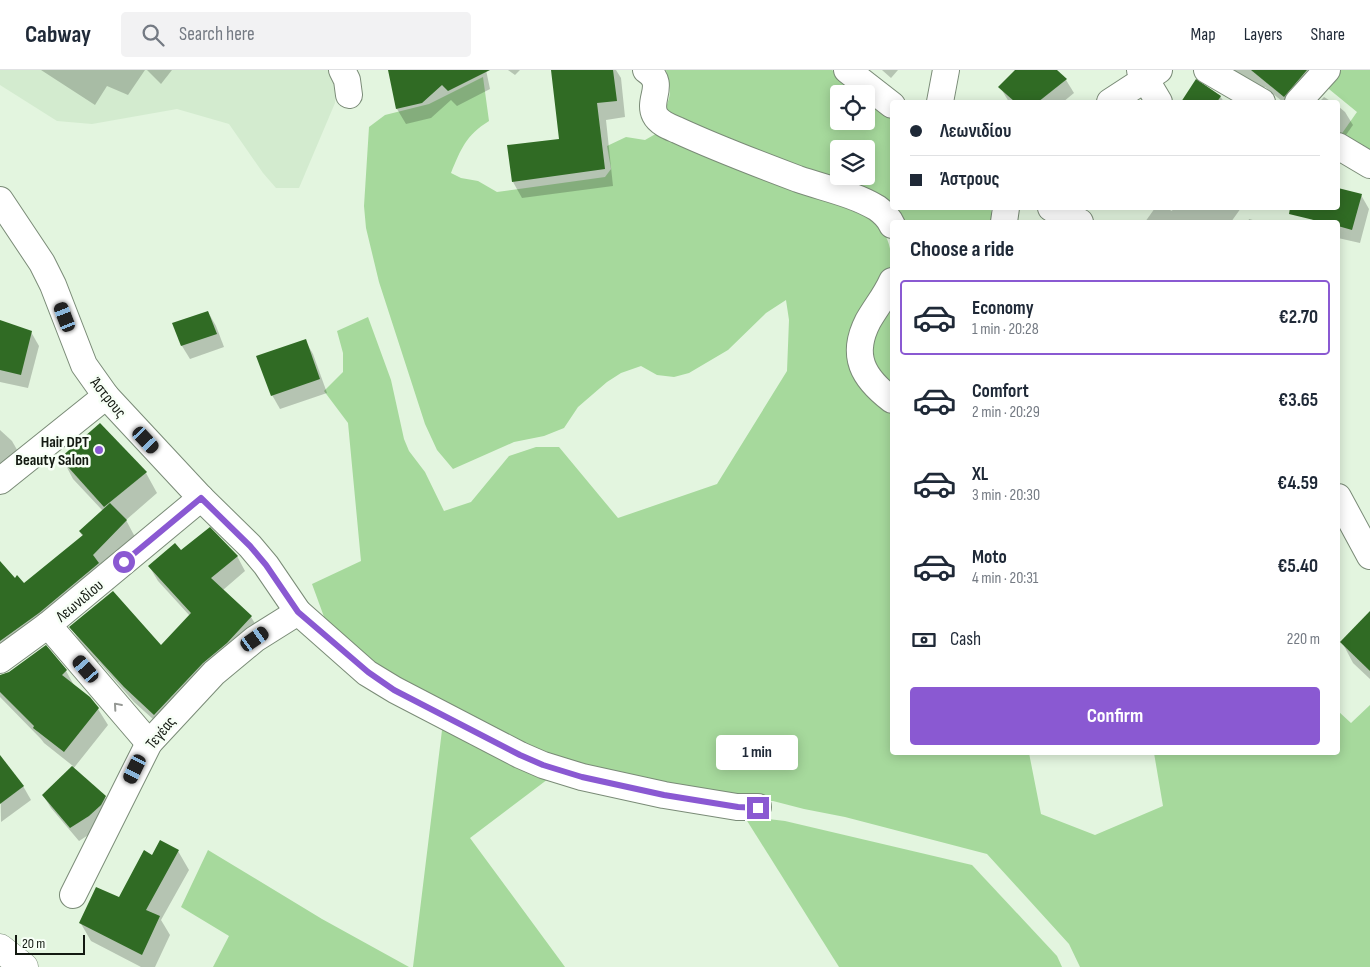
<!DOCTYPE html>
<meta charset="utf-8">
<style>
:root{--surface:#fff;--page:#f2f2f3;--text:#1f2937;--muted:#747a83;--line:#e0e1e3;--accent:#8a59d2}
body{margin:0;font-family:"Sofia Sans Condensed",sans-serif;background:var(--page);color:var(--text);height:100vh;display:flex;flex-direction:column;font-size:19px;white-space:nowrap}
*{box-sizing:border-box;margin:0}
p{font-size:16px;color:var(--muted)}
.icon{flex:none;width:28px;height:28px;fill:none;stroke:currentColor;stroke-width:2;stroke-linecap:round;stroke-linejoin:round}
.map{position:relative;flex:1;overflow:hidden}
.side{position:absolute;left:890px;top:150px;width:450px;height:535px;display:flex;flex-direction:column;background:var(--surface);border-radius:5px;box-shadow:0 2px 12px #0003}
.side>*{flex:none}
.hud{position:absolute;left:890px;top:30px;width:450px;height:110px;border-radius:5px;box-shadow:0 2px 12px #0003;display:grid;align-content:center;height:110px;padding:0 20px;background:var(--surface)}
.controls{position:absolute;left:830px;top:15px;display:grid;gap:10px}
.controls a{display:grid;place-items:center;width:45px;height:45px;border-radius:5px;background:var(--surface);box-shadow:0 2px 12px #0003;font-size:25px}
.scale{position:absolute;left:15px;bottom:12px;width:70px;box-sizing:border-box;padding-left:5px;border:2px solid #131911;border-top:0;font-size:14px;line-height:18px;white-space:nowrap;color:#131911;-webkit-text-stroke:4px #f7fff6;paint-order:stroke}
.end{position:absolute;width:22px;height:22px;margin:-11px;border:6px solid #8a59d2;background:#fff;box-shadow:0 0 0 2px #fff}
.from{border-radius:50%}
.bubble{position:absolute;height:35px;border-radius:5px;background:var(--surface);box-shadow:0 2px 12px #0003;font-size:16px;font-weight:700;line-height:35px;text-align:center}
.car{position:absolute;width:15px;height:30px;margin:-15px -8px;border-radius:6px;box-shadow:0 0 4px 1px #0007;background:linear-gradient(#222 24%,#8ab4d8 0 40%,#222 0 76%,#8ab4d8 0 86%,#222 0)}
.hud b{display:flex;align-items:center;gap:18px;height:48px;font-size:19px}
.hud b+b{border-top:1px solid var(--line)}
.hud i{width:12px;height:12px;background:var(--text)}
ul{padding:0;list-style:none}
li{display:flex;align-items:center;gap:15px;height:75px;margin:0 10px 8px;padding:0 10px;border:2px solid transparent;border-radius:5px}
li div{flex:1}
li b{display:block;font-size:19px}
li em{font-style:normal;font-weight:700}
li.selected{border-color:var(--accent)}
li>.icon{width:45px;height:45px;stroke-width:1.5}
h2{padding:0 20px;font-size:22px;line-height:60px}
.pay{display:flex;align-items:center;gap:12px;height:55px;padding:0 20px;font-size:19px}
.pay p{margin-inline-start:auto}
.button{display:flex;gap:10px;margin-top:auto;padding:10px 20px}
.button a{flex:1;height:58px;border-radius:5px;background:var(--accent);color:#fff;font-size:20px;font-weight:700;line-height:58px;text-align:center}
header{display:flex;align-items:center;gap:30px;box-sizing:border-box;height:70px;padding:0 25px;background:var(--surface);border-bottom:1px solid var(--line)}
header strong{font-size:24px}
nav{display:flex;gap:28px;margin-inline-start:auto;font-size:18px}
.search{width:350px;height:45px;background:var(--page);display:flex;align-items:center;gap:12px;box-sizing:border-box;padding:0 18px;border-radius:5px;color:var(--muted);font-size:19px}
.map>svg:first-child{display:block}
.built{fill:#d3ebcf}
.green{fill:#a6d99c;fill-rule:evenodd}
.shadow{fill:#0003}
.building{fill:#306b24}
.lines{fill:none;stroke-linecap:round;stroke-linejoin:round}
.minor-casing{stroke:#7a8b77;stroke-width:28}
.major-casing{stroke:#7a8b77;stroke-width:29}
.minor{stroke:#fff;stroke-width:26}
.major{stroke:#fff;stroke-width:28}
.oneway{stroke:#959894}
.route{stroke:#8a59d2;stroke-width:6}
.poi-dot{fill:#8a59d2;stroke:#f7fff6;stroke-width:2}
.labels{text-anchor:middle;stroke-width:5;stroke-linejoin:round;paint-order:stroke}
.street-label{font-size:16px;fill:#131911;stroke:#f7fff6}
.poi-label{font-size:16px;font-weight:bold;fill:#131911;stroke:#f7fff6;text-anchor:end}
</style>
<header>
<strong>Cabway</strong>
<div class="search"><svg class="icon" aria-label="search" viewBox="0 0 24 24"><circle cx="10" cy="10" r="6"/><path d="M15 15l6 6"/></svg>Search here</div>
<nav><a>Map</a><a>Layers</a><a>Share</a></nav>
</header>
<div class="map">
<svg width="1370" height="897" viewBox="0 0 1370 897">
<rect width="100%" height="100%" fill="#e3f5df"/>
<polygon class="built" points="0,0 328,0 333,8 336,21 335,33 299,118 276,118 263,103 229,54 177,39 92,54 57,51 0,15"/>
<g class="green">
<path d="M666,0H832L862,24H839V51H866V27L892,47V138H990L995,152H899L663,44C672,24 671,22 666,0ZM839,79H866V106H839Z"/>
<polygon points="1318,0 1370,0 1370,85 1338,69 1357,42 1313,6"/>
<path d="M483,7L489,51C466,65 461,79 451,103L461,108L478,111L497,122L605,107L611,99L607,76L626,67L645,70L659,62L867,147C886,160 890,171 892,192V682L1029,683L1041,744L1095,765L1163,736L1154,683L1338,682V641L1351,653L1370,635V897H1080L1069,874L987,784L845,747L804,739L773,731H750L575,701L391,611L327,555L312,514L361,491L348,353L324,321L343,302V283L337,261L368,247L391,310L404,369L409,381L425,402L444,441L471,432L509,386L536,377H559L618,448L717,414L787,301L789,250L786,230L766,243L728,280L689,303L674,307L657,305L641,296L621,303L607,312L578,337L564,358L544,366L514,372L453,399L437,380L425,354L379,212L366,158L364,136L369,57L385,45L429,34Z"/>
<polygon points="443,652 552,706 470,768 565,897 413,897"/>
<polygon points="744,746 785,751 972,795 1057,886 1062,897 839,897"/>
<polygon points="208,780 322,849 409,897 213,897 229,866 181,837"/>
</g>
<g class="shadow">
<polygon points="41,0 145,0 128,25 107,16 95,35"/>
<polygon points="147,0 172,0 161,14"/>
<polygon points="389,0 486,0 490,19 457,36 451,30 431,48 406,54 397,39"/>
<polygon points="508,0 520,0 515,5"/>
<polygon points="552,0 616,0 621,8 625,47 606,50 613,116 522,128 513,112 560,70"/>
<polygon points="882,0 898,0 891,8"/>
<polygon points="1017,0 1055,0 1066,10 1074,23 1063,32 1009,32 1000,17"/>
<polygon points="1222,0 1331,0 1297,32 1283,32 1265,17 1262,20"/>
<polygon points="1196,11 1220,26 1224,32 1182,32"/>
<polygon points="1324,27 1332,32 1319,32"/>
<polygon points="1338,36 1345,42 1353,55 1341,72 1338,70"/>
<polygon points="1338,119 1361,125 1369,139 1360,173 1338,168 1338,152 1314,152 1312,149 1316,138 1338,138"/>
<polygon points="1155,138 1166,138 1172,141 1173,138 1241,138 1231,152 1220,152 1218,150 1215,152 1145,152"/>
<polygon points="1249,149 1260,152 1248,152"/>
<polygon points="208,242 216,256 224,277 190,289 182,276 174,254"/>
<polygon points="0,256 31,262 39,276 28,318 0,312"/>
<polygon points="305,270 313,284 327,323 280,339 272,325"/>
<polygon points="99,355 146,403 157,423 126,450 135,467 0,594 0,493 15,509 24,515 83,467 80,462 103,441 73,409 62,388"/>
<polygon points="0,360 12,371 20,385 0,409"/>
<polygon points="181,482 237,486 245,501 223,520 251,547 260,562 164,659 134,632 99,592 97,593 80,572 71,557 161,576 190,546 158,511 149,496"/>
<polygon points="1370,543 1370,609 1353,593 1342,572"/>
<polygon points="66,601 75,617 89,628 98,639 108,655 73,699 105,727 113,740 96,760 79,771 51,738 43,725 73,696 44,673 41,669 0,627 0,606"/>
<polygon points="0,687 23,716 31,730 1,752"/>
<polygon points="178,781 189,800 161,850 170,865 155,897 141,897 91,871 80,852 119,829 153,786"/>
</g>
<g class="building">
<polygon points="388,0 490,0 448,21 442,15 422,33 396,39"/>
<polygon points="551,0 613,0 617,31 597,33 605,99 512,112 507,75 559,69"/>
<polygon points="1015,0 1057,0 1067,9 1038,32 1015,32 998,17"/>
<polygon points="1251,0 1307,0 1284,27"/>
<polygon points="1196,9 1221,26 1217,32 1181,32"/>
<polygon points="1338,118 1362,124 1352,160 1338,156 1338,152 1322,152 1289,144 1290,138 1338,138"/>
<polygon points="208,241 217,264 181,276 172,253"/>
<polygon points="0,250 32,261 21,305 0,300"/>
<polygon points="306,269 320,309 271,326 256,286"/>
<polygon points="100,353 147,402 104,437 60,388"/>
<polygon points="110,433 127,450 93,485 99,493 39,543 0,571 0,491 15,508 17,505 24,513 83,465 79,461"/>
<polygon points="210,457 238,486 211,508 252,546 227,573 203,593 154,645 124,617 69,557 113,521 161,575 191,543 148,496 175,473 181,480"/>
<polygon points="1370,541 1370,601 1340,572"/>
<polygon points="46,575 67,600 62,605 90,627 99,638 64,682 33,658 34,656 0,622 0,605 9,602"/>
<polygon points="0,685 24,716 0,734"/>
<polygon points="72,696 106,726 101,735 89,746 70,758 42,725"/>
<polygon points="160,770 179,780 146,840 160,846 142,885 79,853 96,817 119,827 144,780 152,785"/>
</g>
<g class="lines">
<defs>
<g id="minor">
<polyline points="342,0 347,10 349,25"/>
<path d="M646,0C667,14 647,29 655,45C659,53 670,57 677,60C716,78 758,94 798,109C824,118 854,124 877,138C884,143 889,148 892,155"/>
<polyline points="847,0 892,35"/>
<polyline points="1140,0 1159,32"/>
<polyline points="1207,0 1262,32"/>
<polyline points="940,32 946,0"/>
<polyline points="1110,32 1159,0"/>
<polyline points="1298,32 1327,0"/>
<polyline points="1338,76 1370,95"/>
<polyline points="0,130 42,193 53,215 84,295 106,326 201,428 250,476 266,495 298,542 367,603 395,620 520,685 543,695 582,707 664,725 737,737 758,737"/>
<polyline points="1051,138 1080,152"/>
<polyline points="1004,152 1006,138"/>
<path d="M892,211C886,225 876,237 868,251C850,286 863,308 892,330"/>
<polyline points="0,411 106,326"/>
<polyline points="1338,427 1370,486"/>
<polyline points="48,555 149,673"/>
<polyline points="0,590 48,555 201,428"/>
<polyline points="73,825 149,673 214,603 255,569 298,542"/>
</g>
<polyline id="major" points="0,878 24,897"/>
</defs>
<use href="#minor" class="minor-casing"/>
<use href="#major" class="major-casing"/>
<use href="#minor" class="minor"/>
<use href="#major" class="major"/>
</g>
<defs><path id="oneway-chevron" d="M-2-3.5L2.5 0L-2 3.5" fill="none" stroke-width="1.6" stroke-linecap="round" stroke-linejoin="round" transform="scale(1.25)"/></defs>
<use class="oneway" href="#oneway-chevron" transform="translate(117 636) rotate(-131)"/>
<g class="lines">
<polyline class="route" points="124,492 201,428 250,476 266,495 298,542 368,602 394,620 520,685 543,695 582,707 664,725 738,737 758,738"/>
</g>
<circle class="poi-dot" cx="99" cy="380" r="5"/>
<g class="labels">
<g class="street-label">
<text transform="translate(109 327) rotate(51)" y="6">Άστρους</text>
<text transform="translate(79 530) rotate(-40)" y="6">Λεωνιδίου</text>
<text transform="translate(160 662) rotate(-51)" y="6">Τεγέας</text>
</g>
<g class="poi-label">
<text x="89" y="377">Hair DPT<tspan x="89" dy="18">Beauty Salon</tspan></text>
</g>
</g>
</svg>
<div class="controls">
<a><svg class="icon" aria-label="locate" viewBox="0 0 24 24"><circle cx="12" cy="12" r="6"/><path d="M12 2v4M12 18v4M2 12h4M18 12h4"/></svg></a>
<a><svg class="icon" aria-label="layers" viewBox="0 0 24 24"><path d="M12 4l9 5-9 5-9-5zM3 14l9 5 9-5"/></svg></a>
</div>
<div class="scale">20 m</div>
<i class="end from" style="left:124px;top:492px"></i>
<i class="end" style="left:758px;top:738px"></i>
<div class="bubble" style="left:716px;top:665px;width:82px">1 min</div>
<i class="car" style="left:65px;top:247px;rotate:339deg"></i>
<i class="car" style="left:146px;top:370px;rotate:137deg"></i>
<i class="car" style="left:255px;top:569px;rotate:55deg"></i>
<i class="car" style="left:86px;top:599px;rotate:319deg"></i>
<i class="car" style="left:135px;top:699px;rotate:206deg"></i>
<div class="hud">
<b><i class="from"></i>Λεωνιδίου</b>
<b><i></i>Άστρους</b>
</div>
<section class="side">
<h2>Choose a ride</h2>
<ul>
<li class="selected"><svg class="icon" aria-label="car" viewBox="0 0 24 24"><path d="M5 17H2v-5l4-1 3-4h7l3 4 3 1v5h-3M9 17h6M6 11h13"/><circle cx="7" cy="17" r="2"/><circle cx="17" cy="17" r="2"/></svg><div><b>Economy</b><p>1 min · 20:28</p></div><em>€2.70</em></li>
<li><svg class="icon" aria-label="car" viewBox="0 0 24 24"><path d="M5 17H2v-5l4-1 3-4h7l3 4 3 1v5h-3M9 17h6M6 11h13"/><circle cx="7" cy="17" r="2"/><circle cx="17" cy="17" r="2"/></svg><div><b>Comfort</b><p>2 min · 20:29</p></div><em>€3.65</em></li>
<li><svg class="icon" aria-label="car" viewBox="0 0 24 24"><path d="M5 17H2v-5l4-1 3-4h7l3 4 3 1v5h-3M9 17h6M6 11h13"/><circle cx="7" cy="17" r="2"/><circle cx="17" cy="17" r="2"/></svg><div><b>XL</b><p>3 min · 20:30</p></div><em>€4.59</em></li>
<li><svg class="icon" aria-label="car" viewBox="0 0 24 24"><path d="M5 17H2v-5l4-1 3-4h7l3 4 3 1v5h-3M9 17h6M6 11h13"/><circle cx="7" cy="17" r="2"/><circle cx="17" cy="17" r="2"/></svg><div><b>Moto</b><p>4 min · 20:31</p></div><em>€5.40</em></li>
</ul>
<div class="pay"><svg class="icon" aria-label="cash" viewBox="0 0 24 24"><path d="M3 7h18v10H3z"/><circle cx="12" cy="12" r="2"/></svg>Cash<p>220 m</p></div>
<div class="button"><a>Confirm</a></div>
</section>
</div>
